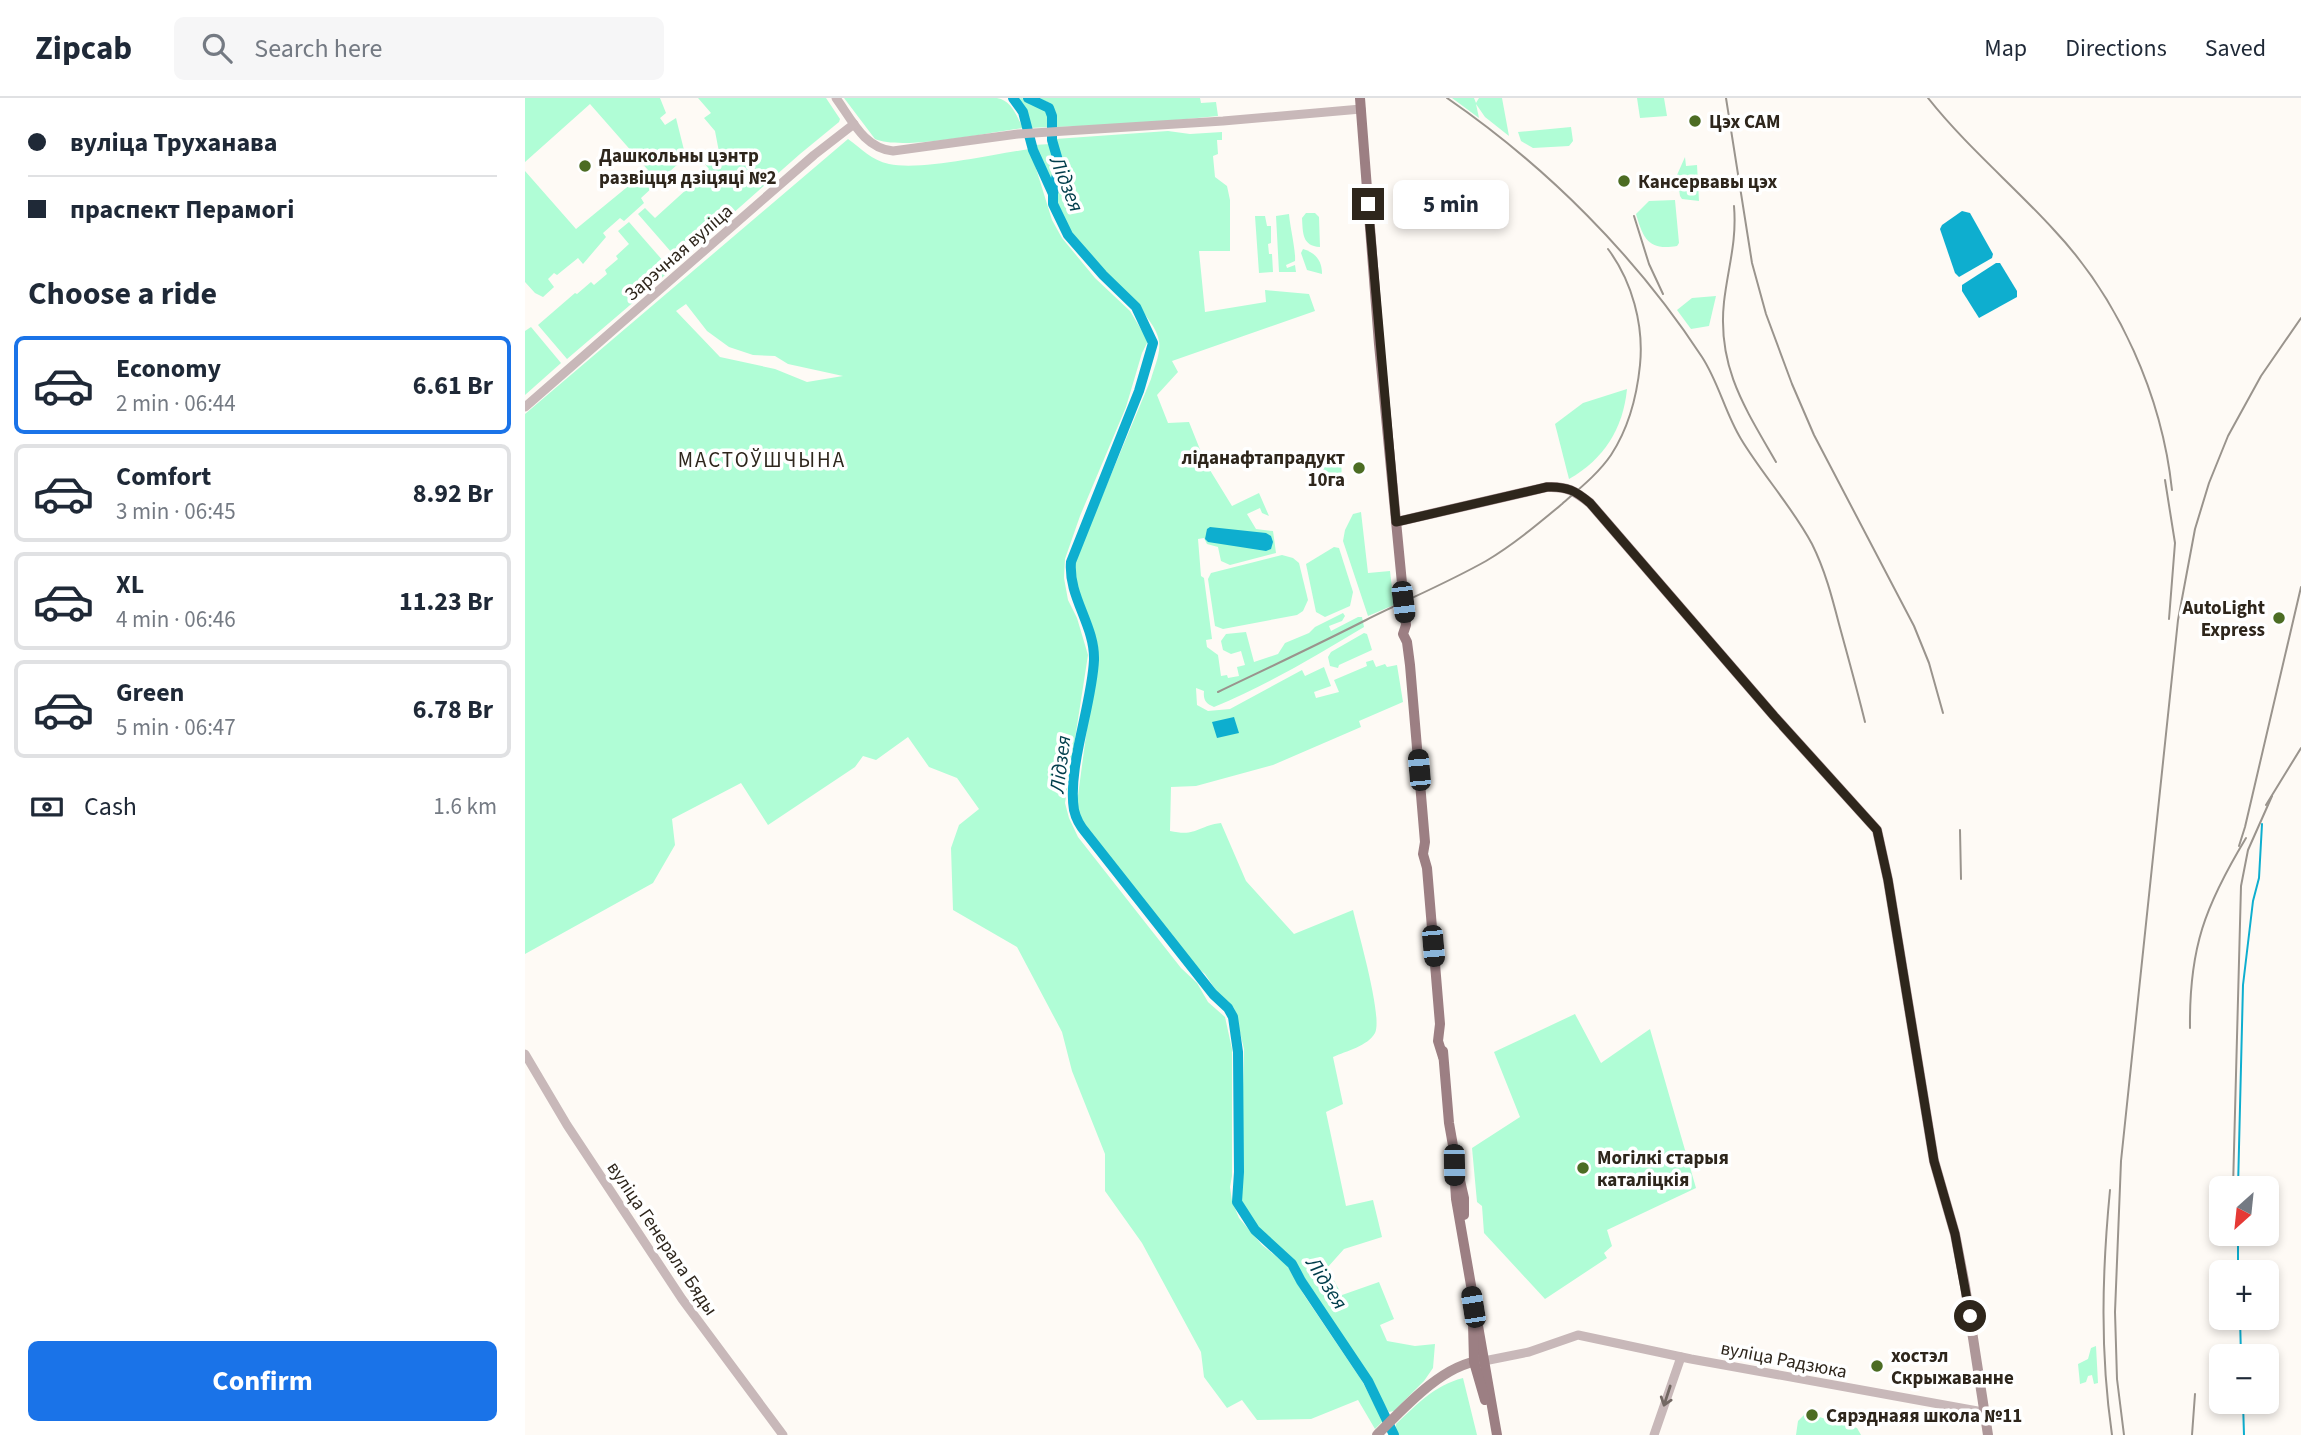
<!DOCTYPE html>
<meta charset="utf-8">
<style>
:root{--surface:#fff;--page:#f6f6f7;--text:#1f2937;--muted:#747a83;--line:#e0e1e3;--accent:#1a73e8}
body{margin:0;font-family:"Source Sans 3",sans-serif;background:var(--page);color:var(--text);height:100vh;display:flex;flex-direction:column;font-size:26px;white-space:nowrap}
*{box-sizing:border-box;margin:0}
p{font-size:23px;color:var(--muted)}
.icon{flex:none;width:38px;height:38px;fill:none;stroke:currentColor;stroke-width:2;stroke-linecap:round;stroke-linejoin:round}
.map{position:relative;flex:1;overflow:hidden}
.drawer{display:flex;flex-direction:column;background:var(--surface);width:525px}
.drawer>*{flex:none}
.hud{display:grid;align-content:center;height:154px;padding:0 28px;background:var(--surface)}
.needle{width:46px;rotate:207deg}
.tools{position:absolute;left:1684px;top:1078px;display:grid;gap:14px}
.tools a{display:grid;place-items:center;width:70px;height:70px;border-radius:10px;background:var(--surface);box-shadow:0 4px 10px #0003;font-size:35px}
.end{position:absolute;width:32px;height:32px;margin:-16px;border:9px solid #2e261c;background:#fff;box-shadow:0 0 0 4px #fff}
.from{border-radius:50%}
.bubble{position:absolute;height:49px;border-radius:10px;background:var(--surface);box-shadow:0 4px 10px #0003;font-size:23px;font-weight:700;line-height:49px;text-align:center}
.car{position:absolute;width:21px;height:42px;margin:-21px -10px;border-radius:9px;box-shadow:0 0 5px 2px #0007;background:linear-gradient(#222 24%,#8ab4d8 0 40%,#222 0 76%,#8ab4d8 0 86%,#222 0)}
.hud b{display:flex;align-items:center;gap:24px;height:66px;font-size:26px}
.hud b+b{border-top:2px solid var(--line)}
.hud i{width:18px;height:18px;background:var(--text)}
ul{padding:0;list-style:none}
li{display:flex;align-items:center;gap:21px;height:98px;margin:0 14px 10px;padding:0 14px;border:4px solid var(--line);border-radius:10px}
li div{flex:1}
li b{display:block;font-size:26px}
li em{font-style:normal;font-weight:700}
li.selected{border-color:var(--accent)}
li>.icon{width:63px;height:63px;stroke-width:1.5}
h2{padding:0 28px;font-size:32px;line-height:84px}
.pay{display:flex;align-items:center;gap:18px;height:77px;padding:0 28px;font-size:26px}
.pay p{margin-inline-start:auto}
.action{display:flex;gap:14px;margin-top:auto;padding:14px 28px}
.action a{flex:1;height:80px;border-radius:10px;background:var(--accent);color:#fff;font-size:28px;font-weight:700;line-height:80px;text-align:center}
header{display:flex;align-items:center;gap:42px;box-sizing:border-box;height:98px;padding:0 35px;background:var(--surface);border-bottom:2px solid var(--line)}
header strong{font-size:33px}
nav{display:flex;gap:38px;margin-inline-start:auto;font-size:24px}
.search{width:490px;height:63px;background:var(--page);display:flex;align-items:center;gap:18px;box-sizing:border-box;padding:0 24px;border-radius:10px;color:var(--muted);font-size:26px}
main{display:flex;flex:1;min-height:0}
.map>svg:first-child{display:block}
.green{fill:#b0fdd6;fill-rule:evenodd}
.water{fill:#0eaecf}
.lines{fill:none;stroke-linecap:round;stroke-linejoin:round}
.stream{stroke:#0eaecf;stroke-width:2}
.river{stroke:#0eaecf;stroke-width:10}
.tertiary{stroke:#c8b8b9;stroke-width:9}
.secondary{stroke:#ae9799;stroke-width:10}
.primary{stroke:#9c7f83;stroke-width:10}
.rail{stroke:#9a948d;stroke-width:2}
.oneway{stroke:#736863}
.route{stroke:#2e261c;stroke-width:9}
.poi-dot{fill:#4c6c23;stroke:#fff;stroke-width:2.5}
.labels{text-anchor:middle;stroke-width:7;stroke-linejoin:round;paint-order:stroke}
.poi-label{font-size:19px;font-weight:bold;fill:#2e261c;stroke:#fff;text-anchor:start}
.street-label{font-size:19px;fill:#2e261c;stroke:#fff}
.water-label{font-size:21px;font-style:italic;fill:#003d4b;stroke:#fff}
.neighbourhood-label{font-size:21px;letter-spacing:2px;fill:#2e261c;stroke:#fff}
</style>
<header>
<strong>Zipcab</strong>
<div class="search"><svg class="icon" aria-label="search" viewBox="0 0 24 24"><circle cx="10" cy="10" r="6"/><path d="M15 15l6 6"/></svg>Search here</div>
<nav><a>Map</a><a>Directions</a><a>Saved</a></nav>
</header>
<main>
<section class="drawer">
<div class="hud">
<b><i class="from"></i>вуліца Труханава</b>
<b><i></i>праспект Перамогі</b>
</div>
<h2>Choose a ride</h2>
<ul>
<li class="selected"><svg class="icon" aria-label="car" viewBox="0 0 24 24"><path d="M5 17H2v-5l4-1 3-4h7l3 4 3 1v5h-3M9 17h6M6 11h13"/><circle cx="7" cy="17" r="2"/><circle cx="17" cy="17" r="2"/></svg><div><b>Economy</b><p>2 min · 06:44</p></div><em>6.61 Br</em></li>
<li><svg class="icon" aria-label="car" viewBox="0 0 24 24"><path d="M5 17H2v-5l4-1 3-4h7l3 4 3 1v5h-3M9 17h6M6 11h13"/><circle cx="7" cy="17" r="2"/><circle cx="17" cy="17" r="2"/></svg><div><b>Comfort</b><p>3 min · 06:45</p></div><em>8.92 Br</em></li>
<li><svg class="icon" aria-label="car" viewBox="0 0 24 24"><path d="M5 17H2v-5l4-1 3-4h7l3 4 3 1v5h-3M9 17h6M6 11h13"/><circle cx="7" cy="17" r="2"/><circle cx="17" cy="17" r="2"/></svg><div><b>XL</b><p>4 min · 06:46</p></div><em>11.23 Br</em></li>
<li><svg class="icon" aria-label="car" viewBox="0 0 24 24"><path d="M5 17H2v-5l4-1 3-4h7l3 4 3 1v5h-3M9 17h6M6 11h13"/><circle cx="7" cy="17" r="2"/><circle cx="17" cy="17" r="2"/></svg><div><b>Green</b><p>5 min · 06:47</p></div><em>6.78 Br</em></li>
</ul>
<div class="pay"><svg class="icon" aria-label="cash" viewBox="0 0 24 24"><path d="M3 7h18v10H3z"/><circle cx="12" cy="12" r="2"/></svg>Cash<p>1.6 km</p></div>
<div class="action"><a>Confirm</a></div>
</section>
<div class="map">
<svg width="1776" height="1337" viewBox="0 0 1776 1337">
<rect width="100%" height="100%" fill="#fefaf5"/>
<g class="green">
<polygon points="0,0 135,0 141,15 135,20 140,27 151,20 159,52 155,64 116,100 119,105 99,123 95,120 78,135 81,139 58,166 53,160 32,177 29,175 23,181 29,189 18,199 10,195 0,184 0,73 51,131 123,72 65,6 0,64"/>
<polygon points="173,0 301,0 315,21 314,24 275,56 154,163 113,116 120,110 130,120 184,71 180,66 194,54 190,33 179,20 186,15"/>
<path d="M319,0H472C487,3 491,17 498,30C464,34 378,53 350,41Z"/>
<polygon points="497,0 523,11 525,29 505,30 499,13 491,1"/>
<polygon points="512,0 675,0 676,5 691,4 693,18 609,26 531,29 532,21 525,5"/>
<polygon points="927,0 949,0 951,5 954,0 977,0 984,38 960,19 951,6 954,20"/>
<polygon points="1112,0 1139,0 1142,18 1115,20"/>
<polygon points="1046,29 1048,43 1044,48 1008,50 996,43 993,34"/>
<path d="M643,33L665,36L697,34V42H692L693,56L688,58L690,79L702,88L705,102V153H674L680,214L741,204L740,192L784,196L790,213L647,263L653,274L632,297L643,325L664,324L680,364L707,408L734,395L744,418L737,415L735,410L722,416L731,431L748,433L751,455L705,467L696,463L693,449L682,446L679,440L673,441L676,478L679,480L687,541L681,542L682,549L693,557L696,578L702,577L703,580L714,578L712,569L720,567L716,553L706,556L698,552L696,543L701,536L721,534L729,564L753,556L760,545L784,535L790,529L818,515L820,518L817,523L804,528L806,533L833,519H837L839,529C791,558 742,587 689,609C681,606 678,602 679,593L671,590L672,607L683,613L705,611L777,572L780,578L799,569L806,588L789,594L791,600L814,594L809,582L842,568L841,564L848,562L851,569L860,566L862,569L872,567L878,604L834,623L836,629L748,667L671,688L646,689L645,733C672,739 672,728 696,725L721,783L769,836L828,812C833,834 858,919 850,935C843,948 821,953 808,959L818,1006L801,1014L821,1108L848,1102L857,1139L819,1151L802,1170L817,1197L854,1184L869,1221L855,1227L862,1243L890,1248L910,1246L908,1270L899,1283L869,1313L864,1314L767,1160C747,1144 726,1127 715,1103L719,951L709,910L693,895L680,876L664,862L562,731L554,718L552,705L572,555L560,511L553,497L550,479V463L626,281C629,270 636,255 634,243C631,220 584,178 566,162C555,143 537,129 531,106C528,92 538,81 538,68C538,60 533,48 530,41Z"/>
<path d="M323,41C337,51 346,62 364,66C397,73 469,56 505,51L527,122L537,140L570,180L605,213L623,243L617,255L601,309L555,418L540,461L539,480L543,502L552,520L563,557L540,705L544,720L553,739L656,870L672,885L683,904L700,919L707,951V1078L705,1089L707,1103L714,1120L737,1147L762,1167L779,1197L837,1283L858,1323L850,1331L833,1302L786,1321L732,1322L717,1302L702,1310L679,1279L676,1254L617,1145L580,1093V1056L547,973L537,934L492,849L428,812L426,750L434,727L454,711L432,680L404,669L383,639L351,662L338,658L330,669L243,727L216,685L147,721L150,747L128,785L0,856V316ZM161,206L182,233L204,249L228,257L250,258L263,266L318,278L282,284L250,271L195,259L151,213Z"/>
<path d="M525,46C528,60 534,76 525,88L509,47Z"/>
<polygon points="1160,59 1161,68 1172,67 1174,103 1157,101 1155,98 1152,77"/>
<path d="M1150,102L1154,145L1152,148C1123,153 1118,140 1111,116L1124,103Z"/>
<path d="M781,115H790L794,119L795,149C777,148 778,135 777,120Z"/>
<path d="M764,116C765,129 771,153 770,163L761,167L762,170L770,167L771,174H754L751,118Z"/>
<polygon points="730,118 740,118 742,128 746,128 746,145 743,146 744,156 747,156 748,174 734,175"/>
<polygon points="104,124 146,172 42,261 13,227 50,195 52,196 66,184 69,187 82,176 80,172 93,161 91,158 104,146 93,133"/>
<path d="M778,151C791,155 797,163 797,176L782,172L776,155Z"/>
<polygon points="1191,198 1184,228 1166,231 1152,212 1167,200"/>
<polygon points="6,229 36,265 0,297 0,233"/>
<path d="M1102,291C1098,331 1079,361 1044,381L1030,326L1058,305Z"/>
<path d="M818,357C812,378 826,371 801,385L797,384L790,370Z"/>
<polygon points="836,414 843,475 865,473 869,507 843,518 818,443 820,432 828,416"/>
<polygon points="809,449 814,450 828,494 825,508 800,519 791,514 781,466"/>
<polygon points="757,457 768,460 774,465 783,502 778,513 772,517 698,531 690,528 683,481 686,475"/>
<polygon points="839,535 842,536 847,552 814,567 813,570 805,568 803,559 806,554"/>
<polygon points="1050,916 1076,965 1125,931 1171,1090 1082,1132 1087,1148 1079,1155 1082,1160 1020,1201 959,1135 957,1108 952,1104 947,1050 995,1019 969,954"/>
<polygon points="1571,1248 1573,1285 1569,1286 1567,1277 1563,1278 1561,1284 1555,1286 1553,1266 1563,1261 1566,1250"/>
<path d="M938,1280L952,1337H870L871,1326C893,1306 908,1288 938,1280Z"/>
<polygon points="1284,1316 1332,1330 1336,1337 1271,1337 1273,1323 1279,1317"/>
</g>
<g class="water">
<polygon points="1437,113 1445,115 1468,156 1467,160 1434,179 1430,175 1415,131 1417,127"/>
<polygon points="1471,165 1475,165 1492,193 1492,199 1454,220 1437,193 1437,187"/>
<polygon points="685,429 741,435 746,438 748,444 746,451 741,453 683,444 680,441 682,431"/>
<polygon points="709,619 714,635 692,640 687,624"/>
</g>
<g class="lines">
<g class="stream">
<polyline points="1713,1090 1718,887 1728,803 1734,780 1737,726"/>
<polyline points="1713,1136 1713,1174"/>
<polyline points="1715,1220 1716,1258"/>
<polyline points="1718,1304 1719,1337"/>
</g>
<g class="river">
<path d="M488,0L498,14L508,52L528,96V106L543,137L578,177L611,209L628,245L614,293L546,464C543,499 570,527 569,562C567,607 542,670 549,712C551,721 555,728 561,735L688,896L703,910L708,919L713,954L714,1074L712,1104L730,1132L767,1166L776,1183L843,1283L869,1337"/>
<polyline points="503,0 524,10 527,18 527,42 534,66 528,96"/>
</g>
<g class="tertiary">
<path d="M311,0C327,22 339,50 368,53L493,36L698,23L836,11"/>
<polyline points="0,309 289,57 329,26"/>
<polyline points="0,956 42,1027 157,1201 258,1337"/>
<polyline points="959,1263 1004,1254 1053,1237 1166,1261 1458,1314"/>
<polyline points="1129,1337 1156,1259"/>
</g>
<g class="secondary">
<path d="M871,424L1022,389C1042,388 1050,393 1065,405L1249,618L1352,732L1363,782L1409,1063L1430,1136L1440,1188L1463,1337"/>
<path d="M852,1337C877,1312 918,1266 955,1263"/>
</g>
<g class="primary">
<polyline points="835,0 854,246 881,527 878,536 882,544 885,567 900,744 898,756 902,770 915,926 913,943 918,959"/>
<polyline points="918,953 924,1025 930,1059"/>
<polyline points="928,1052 931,1101 972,1337"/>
<polyline points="934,1078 939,1100 939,1117"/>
<polyline points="948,1225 949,1264 960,1302"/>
</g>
<g class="rail">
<path d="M922,0C1022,69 1111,158 1177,259C1194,285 1200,315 1216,341C1237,376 1268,410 1287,446C1300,472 1307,499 1314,526C1323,559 1332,591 1340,624"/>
<polyline points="1201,0 1227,165 1241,216 1267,286 1289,337 1389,528 1404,565 1418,615"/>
<path d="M1403,0C1441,48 1488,87 1529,132C1594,201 1637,298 1647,392"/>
<path d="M1209,108C1212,144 1203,169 1199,204C1192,269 1220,310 1251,364"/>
<polyline points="1109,118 1124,166 1138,196"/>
<polyline points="1640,382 1650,445 1644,521"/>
<path d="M693,594C743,570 792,547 841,522C881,502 922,485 961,463C988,447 1013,426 1037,406C1054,391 1073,376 1086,357C1103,331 1112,297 1115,267C1119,227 1107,183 1083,151"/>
<polyline points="1741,707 1776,650"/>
<polyline points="1435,732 1436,781"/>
<polyline points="1714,748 1720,729 1776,489"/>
<path d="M1665,930C1664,850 1680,808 1721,740"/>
<polyline points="1708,1090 1716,788 1723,752 1747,698"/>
<path d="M1585,1092C1577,1175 1575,1254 1587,1337"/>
<polyline points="1599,1337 1592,1281 1590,1214 1596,1063 1653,522 1670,431 1684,385 1703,338 1736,278 1776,220"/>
<polyline points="1667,1337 1670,1296"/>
</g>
</g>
<defs><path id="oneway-shaft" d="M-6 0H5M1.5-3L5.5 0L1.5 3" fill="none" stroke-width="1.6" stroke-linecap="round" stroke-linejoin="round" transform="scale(1.75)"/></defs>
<use class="oneway" href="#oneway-shaft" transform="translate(1142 1298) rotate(108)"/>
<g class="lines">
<path class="route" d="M843,106L871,424L1022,389C1042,388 1051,393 1065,405L1249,618L1352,732L1363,782L1409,1063L1430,1136L1445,1218"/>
</g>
<g class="poi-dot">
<circle cx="1170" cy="23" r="7"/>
<circle cx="60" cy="68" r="7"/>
<circle cx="1099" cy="83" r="7"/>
<circle cx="834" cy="370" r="7"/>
<circle cx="1754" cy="520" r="7"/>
<circle cx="1058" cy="1070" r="7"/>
<circle cx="1352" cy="1268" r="7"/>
<circle cx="1287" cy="1317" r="7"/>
</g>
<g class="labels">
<g class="poi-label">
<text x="1184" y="30">Цэх САМ</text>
<text x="74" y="64">Дашкольны цэнтр<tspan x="74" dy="22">развіцця дзіцяці №2</tspan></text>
<text x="1113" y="90">Кансервавы цэх</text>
<text x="820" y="366" text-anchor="end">ліданафтапрадукт<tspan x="820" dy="22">10га</tspan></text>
<text x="1740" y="516" text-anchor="end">AutoLight<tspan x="1740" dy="22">Express</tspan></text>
<text x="1072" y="1066">Могілкі старыя<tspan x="1072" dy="22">каталіцкія</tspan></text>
<text x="1366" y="1264">хостэл<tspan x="1366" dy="22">Скрыжаванне</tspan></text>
<text x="1301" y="1324">Сярэднаяя школа №11</text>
</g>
<g class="street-label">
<text transform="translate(153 154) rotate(-41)" y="7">Зарэчная вуліца</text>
<text transform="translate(138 1140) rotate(56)" y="7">вуліца Генерала Бяды</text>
<text transform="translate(1259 1261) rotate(11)" y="7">вуліца Радзюка</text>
</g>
<g class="water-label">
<text transform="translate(542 86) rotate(68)" y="7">Лідзея</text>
<text transform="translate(535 666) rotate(-83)" y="7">Лідзея</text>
<text transform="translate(802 1185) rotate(57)" y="7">Лідзея</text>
</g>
<g class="neighbourhood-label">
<text x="237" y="369">МАСТОЎШЧЫНА</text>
</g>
</g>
</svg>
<div class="tools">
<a><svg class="needle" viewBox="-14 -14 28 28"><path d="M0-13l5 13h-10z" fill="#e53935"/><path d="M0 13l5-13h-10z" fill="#747a83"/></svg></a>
<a>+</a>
<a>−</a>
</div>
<i class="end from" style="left:1445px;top:1218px"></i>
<i class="end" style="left:843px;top:106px"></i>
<div class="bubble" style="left:868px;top:82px;width:116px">5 min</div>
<i class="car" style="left:878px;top:504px;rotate:173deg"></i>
<i class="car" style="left:894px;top:672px;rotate:355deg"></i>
<i class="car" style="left:908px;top:848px;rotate:175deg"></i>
<i class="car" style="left:929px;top:1067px;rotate:179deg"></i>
<i class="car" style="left:948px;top:1209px;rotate:351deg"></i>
</div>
</main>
